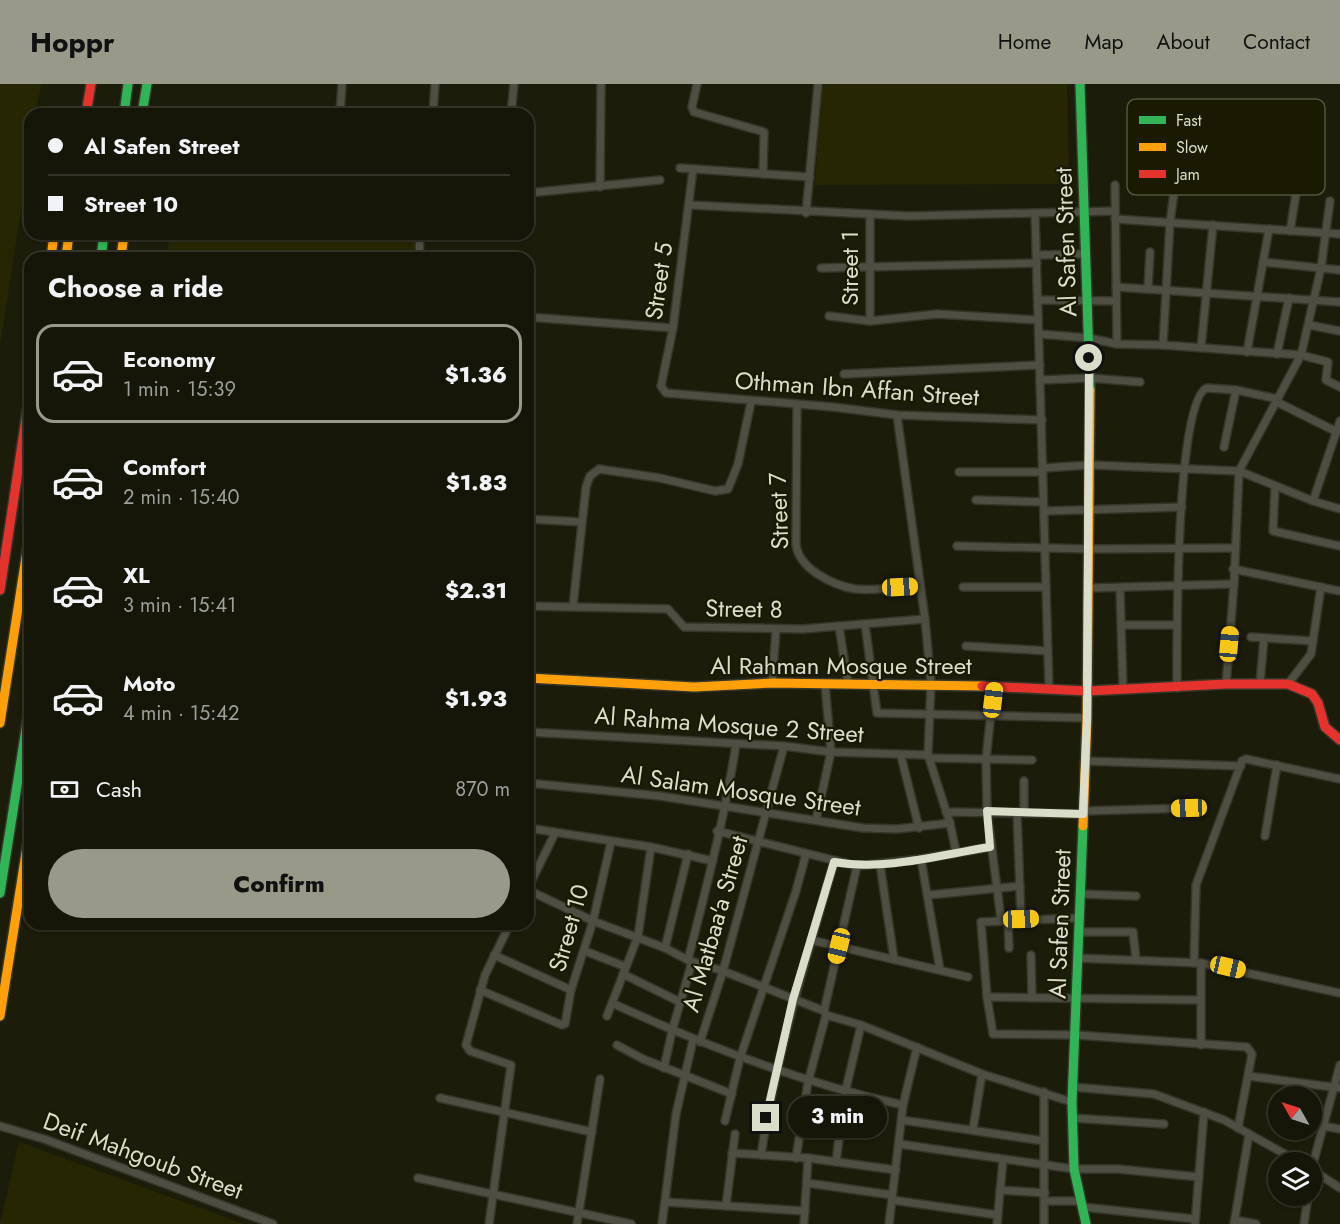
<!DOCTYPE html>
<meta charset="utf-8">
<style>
:root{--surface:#151508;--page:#1e1e12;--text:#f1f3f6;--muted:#9d9f9c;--line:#343429;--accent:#989988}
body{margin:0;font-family:Jost,sans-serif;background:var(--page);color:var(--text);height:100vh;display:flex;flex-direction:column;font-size:22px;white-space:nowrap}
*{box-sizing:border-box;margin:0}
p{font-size:20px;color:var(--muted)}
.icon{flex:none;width:33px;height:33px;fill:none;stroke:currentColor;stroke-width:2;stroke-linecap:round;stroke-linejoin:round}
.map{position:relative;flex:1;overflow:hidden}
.details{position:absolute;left:24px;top:168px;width:510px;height:678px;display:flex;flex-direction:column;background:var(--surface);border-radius:18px;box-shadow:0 2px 4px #0004,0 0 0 2px var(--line)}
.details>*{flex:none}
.top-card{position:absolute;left:24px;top:24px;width:510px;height:132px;border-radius:18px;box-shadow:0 2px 4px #0004,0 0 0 2px var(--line);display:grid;align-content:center;height:132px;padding:0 24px;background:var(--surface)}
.needle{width:39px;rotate:309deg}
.fabs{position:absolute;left:1268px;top:1002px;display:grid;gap:12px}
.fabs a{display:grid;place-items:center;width:54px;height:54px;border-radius:50%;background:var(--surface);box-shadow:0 2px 4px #0004,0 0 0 2px var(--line);font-size:30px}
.end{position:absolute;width:27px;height:27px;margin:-14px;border:8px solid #dbddcb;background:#111;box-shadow:0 0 0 3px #111}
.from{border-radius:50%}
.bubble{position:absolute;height:42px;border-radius:21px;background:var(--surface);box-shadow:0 2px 4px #0004,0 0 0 2px var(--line);font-size:20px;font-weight:800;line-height:42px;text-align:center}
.car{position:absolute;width:18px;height:36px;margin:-18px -9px;border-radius:8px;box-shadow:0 0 4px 2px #0007;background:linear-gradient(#f5c518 24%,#345 0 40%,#f5c518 0 76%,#345 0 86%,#f5c518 0)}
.top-card b{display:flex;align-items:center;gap:21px;height:57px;font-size:22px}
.top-card b+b{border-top:2px solid var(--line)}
.top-card i{width:15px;height:15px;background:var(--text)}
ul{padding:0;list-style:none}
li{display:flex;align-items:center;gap:18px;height:99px;margin:0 12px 9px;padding:0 12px;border:3px solid transparent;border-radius:18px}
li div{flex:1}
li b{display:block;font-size:22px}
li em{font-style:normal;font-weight:800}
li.selected{border-color:var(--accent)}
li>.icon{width:54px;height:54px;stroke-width:1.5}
h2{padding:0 24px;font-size:27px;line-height:72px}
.pay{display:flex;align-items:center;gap:15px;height:66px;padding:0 24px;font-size:22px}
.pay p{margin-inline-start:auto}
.button{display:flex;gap:12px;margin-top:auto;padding:12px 24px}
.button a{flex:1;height:69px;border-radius:36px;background:var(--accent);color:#111;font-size:24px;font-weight:800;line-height:69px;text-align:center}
header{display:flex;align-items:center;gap:36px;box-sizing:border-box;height:84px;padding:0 30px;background:var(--accent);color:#111}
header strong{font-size:28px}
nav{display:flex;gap:33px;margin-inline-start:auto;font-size:21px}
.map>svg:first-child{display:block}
.built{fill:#262702}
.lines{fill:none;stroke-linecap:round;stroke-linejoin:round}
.street-casing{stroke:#35362a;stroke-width:10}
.fast-casing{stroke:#35362a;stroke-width:12}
.slow-casing{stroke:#35362a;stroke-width:12}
.jam-casing{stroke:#35362a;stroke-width:12}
.street{stroke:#4e4f42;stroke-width:7}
.fast{stroke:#30b455;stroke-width:9}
.slow{stroke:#ff9f0a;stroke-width:9}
.jam{stroke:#e5322d;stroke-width:9}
.route{stroke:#dbddcb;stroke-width:8}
.labels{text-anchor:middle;stroke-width:4.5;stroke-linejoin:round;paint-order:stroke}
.street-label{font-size:24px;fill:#dbddcb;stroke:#191a00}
.key{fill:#191a00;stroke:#53543d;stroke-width:1.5}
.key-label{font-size:16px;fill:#dbddcb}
</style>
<header>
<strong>Hoppr</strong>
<nav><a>Home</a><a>Map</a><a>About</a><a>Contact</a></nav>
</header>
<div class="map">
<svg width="1340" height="1140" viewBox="0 0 1340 1140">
<rect width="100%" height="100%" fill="#1c1c0b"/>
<g class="built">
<polygon points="0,0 41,0 36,30 30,30 30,68 0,262"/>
<polygon points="822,0 1067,0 1069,100 815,101"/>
<polygon points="170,150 418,150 416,174 167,174"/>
<polygon points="19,1058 244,1140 0,1140"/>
</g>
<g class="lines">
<defs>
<g id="street">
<polyline points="697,0 692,23 694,28 764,48 763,90"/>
<polyline points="340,30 342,0"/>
<polyline points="433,30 435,0"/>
<polyline points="511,30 514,0"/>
<polyline points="680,84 810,93"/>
<polyline points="693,85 673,244 661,302 666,309 833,323 897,331 1042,336"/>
<polyline points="1115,101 1117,260"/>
<polyline points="600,103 601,0"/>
<polyline points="528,109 660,96"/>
<polyline points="690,121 909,132 1115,127"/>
<polyline points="806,129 818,0"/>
<polyline points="1035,129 1049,605"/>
<polyline points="1115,135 1340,150"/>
<polyline points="1290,147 1296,110"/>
<polyline points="1037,171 1085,170"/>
<polyline points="419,174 420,150"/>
<polyline points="1263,178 1340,186"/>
<polyline points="821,184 1037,179"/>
<polyline points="1116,203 1340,218"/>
<polyline points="1148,205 1150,168"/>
<polyline points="1038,216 1116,217"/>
<polyline points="829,232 870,237 937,230 1038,236"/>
<polyline points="528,233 673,244"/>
<polyline points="870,237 870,130"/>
<polyline points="1309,241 1340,247"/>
<polyline points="1039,250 1089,254 1117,260 1163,261 1301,271 1328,278 1326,296 1340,303"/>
<polyline points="1163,261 1170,138 1175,102"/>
<polyline points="1201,264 1213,141"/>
<polyline points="1247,268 1269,145"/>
<polyline points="1277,270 1289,214"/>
<polyline points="844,290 1040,281"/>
<polyline points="1040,296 1090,294 1140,298"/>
<polyline points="1277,318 1335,347"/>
<path d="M797,321L796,460C798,484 832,501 855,505C875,507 899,503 920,502"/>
<polyline points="897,331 925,535 931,599 928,671 950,739 956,768"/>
<polyline points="1224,363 1236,306"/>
<polyline points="1043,384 1090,381 1239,387 1313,417 1340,425"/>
<polyline points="959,388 1043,388"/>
<polyline points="1275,402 1273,447 1340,462"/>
<polyline points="976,416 1043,418"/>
<polyline points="1313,417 1340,337"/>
<polyline points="1045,427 1182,423"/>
<polyline points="528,435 582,438"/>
<polyline points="957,462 1089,465 1234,464"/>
<polyline points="1233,485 1340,507"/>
<polyline points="963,503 1046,503"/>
<polyline points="1089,504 1234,500"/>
<polyline points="1120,504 1123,606"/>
<polyline points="528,522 668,525 684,543 803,545 925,535"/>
<polyline points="573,522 586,403 590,392 599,385 660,394 715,407 728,405 738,380 751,318"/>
<polyline points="865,540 877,629 1087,634"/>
<polyline points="1122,541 1177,541"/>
<polyline points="839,542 848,600"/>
<polyline points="1251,553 1313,557"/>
<polyline points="966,562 1048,567"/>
<polyline points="772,599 776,546"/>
<polyline points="1260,599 1264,554"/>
<polyline points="1226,600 1234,500 1239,387 1301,271 1321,184 1330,117"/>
<polyline points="1288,600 1311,570 1321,503"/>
<polyline points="994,601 986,675 987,727 1001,835"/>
<path d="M1177,604C1177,564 1175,315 1207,304L1236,306L1278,315"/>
<polyline points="528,648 784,662 831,668 928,671"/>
<polyline points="901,672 919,744"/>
<polyline points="929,674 1032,676"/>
<polyline points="1085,677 1241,682"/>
<polyline points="1024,697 1024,728"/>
<polyline points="528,699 660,712 863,744 897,745 950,739"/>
<polyline points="1083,727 1189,724"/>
<polyline points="946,728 1083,730"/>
<polyline points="1017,728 1021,835"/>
<polyline points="816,736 831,668 825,600"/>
<polyline points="528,744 651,763 713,777"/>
<polyline points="717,747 857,782 921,775 990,763"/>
<polyline points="1265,752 1277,681"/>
<polyline points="921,775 940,886"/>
<polyline points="880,780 894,875"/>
<polyline points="528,804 555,749"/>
<polyline points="528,806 593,837 665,864 688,876 723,887 824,927 826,931 861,941 982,990 1072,1018"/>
<polyline points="1080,810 1136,812"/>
<polyline points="929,811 1020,802"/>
<polyline points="1079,834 981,838 987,913 993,950 1076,951 1247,963 1252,970 1238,1044"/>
<polyline points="1008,835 1009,864"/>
<polyline points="1078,848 1133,848 1136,875"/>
<polyline points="811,856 968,893"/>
<polyline points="665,864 688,770"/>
<polyline points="585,867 626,883"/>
<polyline points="494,871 571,906"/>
<polyline points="1031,871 1032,914"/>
<polyline points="1077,874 1201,879 1340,909"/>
<path d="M688,876C706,804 725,733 736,660"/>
<polyline points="1194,879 1196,801 1242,677 1246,675 1340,695"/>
<polyline points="623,890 680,918"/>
<polyline points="480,906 562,941 565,940 571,906 593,837 611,758"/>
<polyline points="987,913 1201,916"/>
<path d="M612,919C707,963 802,999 903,1021"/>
<polyline points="824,927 857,782"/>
<polyline points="607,932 638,852 651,763"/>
<polyline points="700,958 723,887 784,662"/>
<polyline points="617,961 643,975 732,1010"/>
<polyline points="1201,961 1201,879"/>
<polyline points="664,984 672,947 692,878"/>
<polyline points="1248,992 1340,1004"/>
<polyline points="1072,1003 1154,1010 1224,1036 1299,1078"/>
<polyline points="1044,1008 1044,1140"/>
<polyline points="440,1014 592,1048"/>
<polyline points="1073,1034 1164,1040"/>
<polyline points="902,1036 1044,1057"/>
<polyline points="725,1037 740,974 796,807 806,770"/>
<polyline points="0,1042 44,1055 273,1140"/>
<polyline points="1323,1042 1340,1045"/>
<polyline points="973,1045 982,990"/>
<polyline points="899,1060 1074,1085 1118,1085 1199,1093"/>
<polyline points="732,1069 808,1074 896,1086"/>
<path d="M761,1071C776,971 806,875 834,778"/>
<polyline points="796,1074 808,998 826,931"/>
<polyline points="836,1078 845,1009 861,941"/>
<polyline points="1311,1085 1340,1104"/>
<polyline points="1311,1087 1340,981"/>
<polyline points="418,1094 631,1140"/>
<polyline points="807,1099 892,1111"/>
<polyline points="1000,1106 1045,1109"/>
<polyline points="892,1116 998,1131"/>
<polyline points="1045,1117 1081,1117"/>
<polyline points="665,1118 805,1127"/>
<polyline points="726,1122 735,1050"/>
<polyline points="1083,1123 1195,1135"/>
<polyline points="1235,1136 1256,1140"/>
<polyline points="489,1140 511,981 470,967 466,961 485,891 510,840"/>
<polyline points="577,1140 600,995"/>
<polyline points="662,1140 676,1030 693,956"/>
<polyline points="804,1140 808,1074"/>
<polyline points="889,1140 903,1021 917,963"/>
<polyline points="997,1140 1003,1076"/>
<polyline points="1195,1140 1204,1028"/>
<polyline points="1234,1140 1249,1050"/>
<polyline points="1304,1140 1308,1112"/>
</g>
<g id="fast">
<polyline points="1080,0 1090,306"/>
<polyline points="124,30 128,0"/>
<polyline points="142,30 147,0"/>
<polyline points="101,174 104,150"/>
<polyline points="1083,742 1072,1018 1074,1085 1086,1140"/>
<polyline points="0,809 30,620"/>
</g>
<g id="slow">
<polyline points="51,174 54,150"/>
<polyline points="66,174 69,150"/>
<polyline points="121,174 124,150"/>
<polyline points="528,594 694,603 772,599 982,602"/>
<polyline points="0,639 30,448"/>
<polyline points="1083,742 1087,634 1090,306"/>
<polyline points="0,932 30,744"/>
</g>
<g id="jam">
<polyline points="86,30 91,0"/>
<polyline points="0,506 30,308"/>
<polyline points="982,602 1087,607 1226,600 1288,600 1312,610 1318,619 1325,643 1340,656"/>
</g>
</defs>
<use href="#street" class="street-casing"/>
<use href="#fast" class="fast-casing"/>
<use href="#slow" class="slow-casing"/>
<use href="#jam" class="jam-casing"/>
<use href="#street" class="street"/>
<use href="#fast" class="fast"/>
<use href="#slow" class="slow"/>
<use href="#jam" class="jam"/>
</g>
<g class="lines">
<path class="route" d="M766,1034L793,915L834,778C886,787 939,771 990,763L987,727L1083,730L1087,634L1089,274"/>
</g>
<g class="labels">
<g class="street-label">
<text transform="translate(1066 158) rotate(-92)" y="8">Al Safen Street</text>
<text transform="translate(850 184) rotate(-90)" y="8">Street 1</text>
<text transform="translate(659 197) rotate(-82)" y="8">Street 5</text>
<text transform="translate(857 305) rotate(4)" y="8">Othman Ibn Affan Street</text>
<text transform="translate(779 427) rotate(-92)" y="8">Street 7</text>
<text transform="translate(744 525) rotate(1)" y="8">Street 8</text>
<text x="841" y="590">Al Rahman Mosque Street</text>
<text transform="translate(729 641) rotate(4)" y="8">Al Rahma Mosque 2 Street</text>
<text transform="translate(741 707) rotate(8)" y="8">Al Salam Mosque Street</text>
<text transform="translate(715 840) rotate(-74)" y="8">Al Matbaa'a Street</text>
<text transform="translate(1060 840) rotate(-88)" y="8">Al Safen Street</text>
<text transform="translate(569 844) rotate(-74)" y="8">Street 10</text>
<text transform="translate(143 1072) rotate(20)" y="8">Deif Mahgoub Street</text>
</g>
</g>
<rect x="1127" y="15" width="198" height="96" rx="9" class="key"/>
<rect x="1139" y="32" width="27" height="8" fill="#30b455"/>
<rect x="1139" y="59" width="27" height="8" fill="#ff9f0a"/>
<rect x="1139" y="86" width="27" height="8" fill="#e5322d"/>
<g class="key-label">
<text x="1176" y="42">Fast</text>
<text x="1176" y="69">Slow</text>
<text x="1176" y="96">Jam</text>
</g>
</svg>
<div class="fabs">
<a><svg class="needle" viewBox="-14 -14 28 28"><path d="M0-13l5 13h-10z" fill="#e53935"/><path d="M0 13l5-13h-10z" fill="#9d9f9c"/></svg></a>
<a><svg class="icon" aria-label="layers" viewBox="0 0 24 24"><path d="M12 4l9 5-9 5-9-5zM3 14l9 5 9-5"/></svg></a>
</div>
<i class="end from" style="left:1089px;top:274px"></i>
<i class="end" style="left:766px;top:1034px"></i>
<div class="bubble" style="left:788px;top:1012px;width:99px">3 min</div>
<i class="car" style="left:900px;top:503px;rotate:87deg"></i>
<i class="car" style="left:1229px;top:560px;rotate:5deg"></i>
<i class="car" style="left:993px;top:616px;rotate:7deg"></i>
<i class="car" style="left:1189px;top:724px;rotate:268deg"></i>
<i class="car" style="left:1021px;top:835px;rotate:88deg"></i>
<i class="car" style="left:839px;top:862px;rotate:194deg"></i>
<i class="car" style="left:1228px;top:883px;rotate:103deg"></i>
<div class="top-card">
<b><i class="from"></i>Al Safen Street</b>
<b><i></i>Street 10</b>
</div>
<section class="details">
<h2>Choose a ride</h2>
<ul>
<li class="selected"><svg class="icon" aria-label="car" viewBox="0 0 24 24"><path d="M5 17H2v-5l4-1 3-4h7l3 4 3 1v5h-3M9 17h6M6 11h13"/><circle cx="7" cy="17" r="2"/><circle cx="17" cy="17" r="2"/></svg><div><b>Economy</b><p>1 min · 15:39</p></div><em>$1.36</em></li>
<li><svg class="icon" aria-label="car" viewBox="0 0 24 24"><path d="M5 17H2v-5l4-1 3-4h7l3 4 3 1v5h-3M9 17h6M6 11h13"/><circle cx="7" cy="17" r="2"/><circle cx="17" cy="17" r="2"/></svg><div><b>Comfort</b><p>2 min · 15:40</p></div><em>$1.83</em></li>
<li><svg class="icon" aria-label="car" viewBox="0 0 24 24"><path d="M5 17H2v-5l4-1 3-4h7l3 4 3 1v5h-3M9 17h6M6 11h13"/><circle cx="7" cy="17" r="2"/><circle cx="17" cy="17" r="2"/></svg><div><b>XL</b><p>3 min · 15:41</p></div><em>$2.31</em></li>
<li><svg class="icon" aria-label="car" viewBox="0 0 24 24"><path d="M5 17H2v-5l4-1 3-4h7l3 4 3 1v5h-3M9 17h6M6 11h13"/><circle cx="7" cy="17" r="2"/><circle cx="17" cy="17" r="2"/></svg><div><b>Moto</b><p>4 min · 15:42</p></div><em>$1.93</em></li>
</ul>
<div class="pay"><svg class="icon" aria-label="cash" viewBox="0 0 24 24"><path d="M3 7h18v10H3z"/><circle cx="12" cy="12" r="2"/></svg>Cash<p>870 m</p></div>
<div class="button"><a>Confirm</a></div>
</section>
</div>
